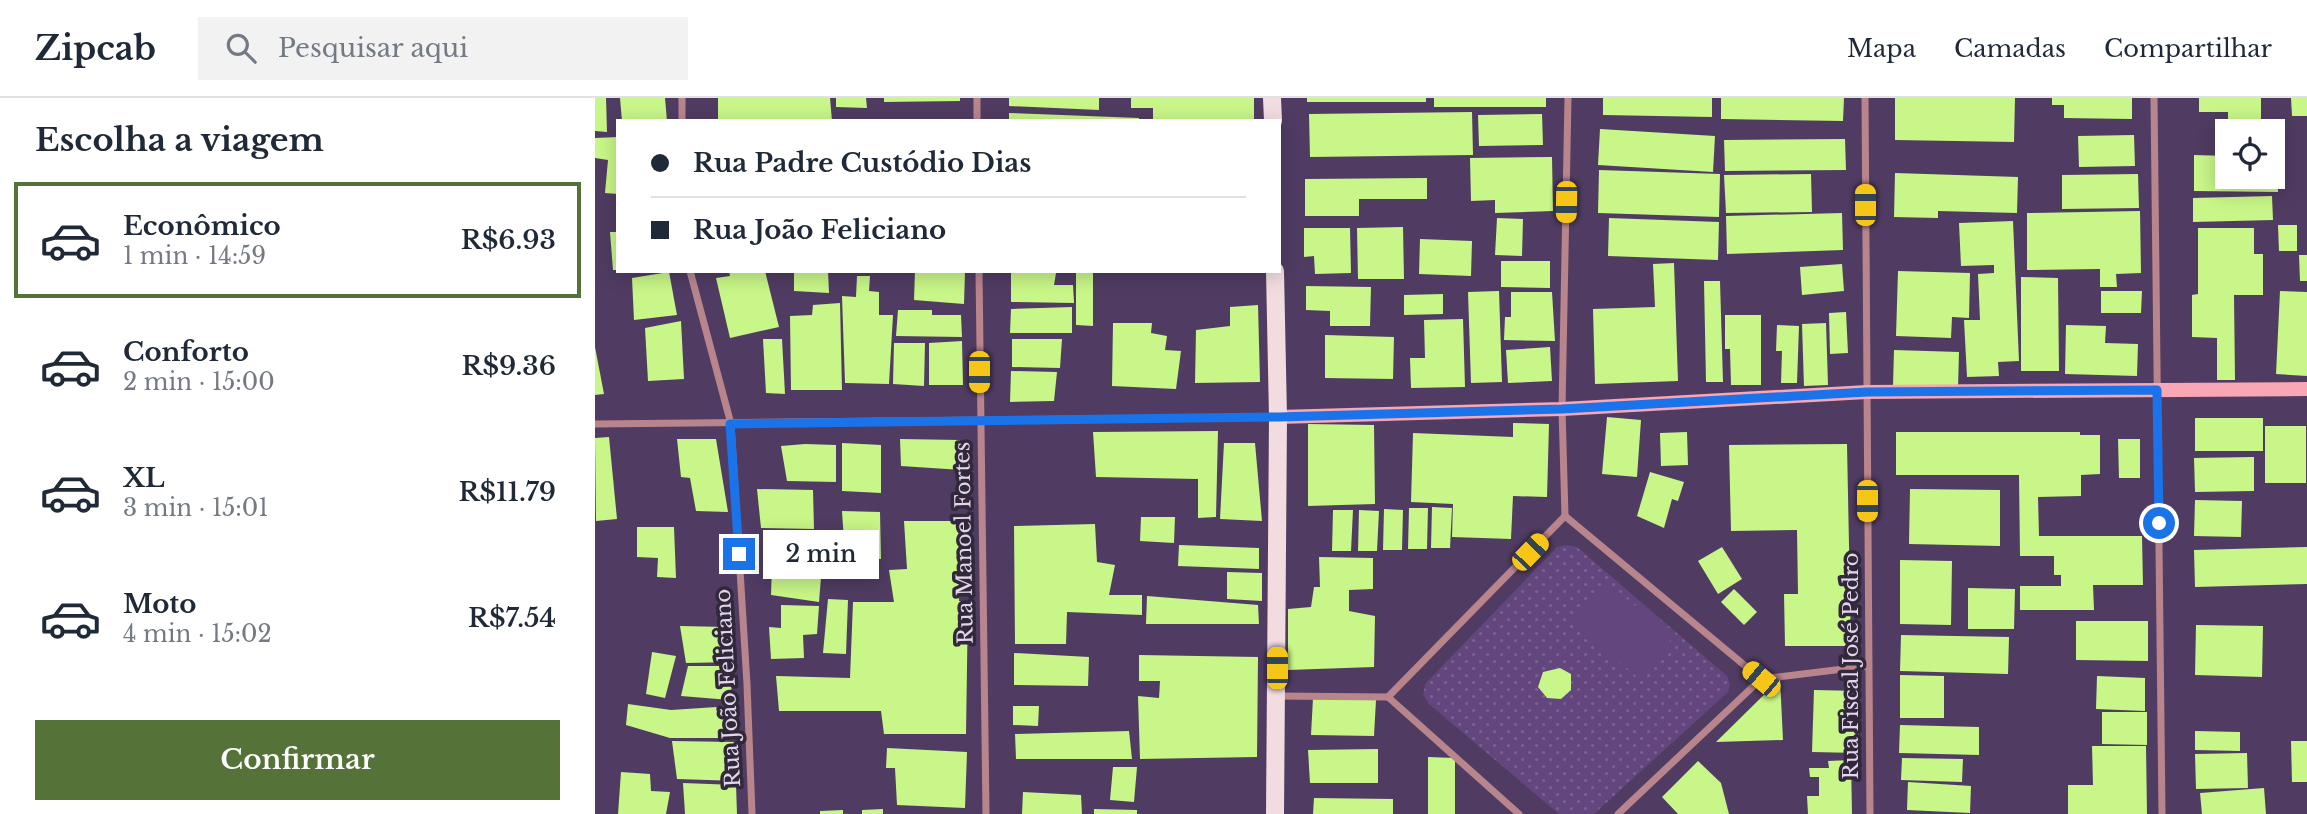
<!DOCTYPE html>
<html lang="pt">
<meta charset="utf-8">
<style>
:root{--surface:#fff;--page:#f2f2f3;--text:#1f2937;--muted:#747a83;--line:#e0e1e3;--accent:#557238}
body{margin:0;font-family:"Libre Baskerville",serif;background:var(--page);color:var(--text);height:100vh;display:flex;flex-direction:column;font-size:26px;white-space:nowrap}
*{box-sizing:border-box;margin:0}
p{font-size:23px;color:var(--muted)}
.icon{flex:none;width:38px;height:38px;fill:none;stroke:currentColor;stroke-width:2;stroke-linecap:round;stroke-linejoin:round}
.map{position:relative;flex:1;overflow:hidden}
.details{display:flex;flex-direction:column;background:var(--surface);width:595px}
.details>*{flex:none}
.hud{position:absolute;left:21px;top:21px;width:665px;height:154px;border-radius:0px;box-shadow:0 4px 18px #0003;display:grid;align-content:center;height:154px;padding:0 35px;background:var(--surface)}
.tools{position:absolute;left:1620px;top:21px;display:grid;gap:14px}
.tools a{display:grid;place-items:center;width:70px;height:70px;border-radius:0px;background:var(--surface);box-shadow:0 4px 18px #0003;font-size:35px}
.end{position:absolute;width:32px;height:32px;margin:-16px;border:9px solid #1a73e8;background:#fff;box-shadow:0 0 0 4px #fff}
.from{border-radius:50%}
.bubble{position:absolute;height:49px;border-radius:0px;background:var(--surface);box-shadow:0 4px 18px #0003;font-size:23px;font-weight:600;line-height:49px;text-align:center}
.car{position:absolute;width:21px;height:42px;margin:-21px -10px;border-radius:9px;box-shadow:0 0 5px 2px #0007;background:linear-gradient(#f5c518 24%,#345 0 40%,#f5c518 0 76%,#345 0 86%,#f5c518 0)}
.hud b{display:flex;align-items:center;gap:24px;height:66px;font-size:26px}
.hud b+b{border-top:2px solid var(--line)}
.hud i{width:18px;height:18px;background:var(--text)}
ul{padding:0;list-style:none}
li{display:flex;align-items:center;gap:21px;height:116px;margin:0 14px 10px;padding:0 21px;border:4px solid transparent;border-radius:0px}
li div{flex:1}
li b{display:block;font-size:26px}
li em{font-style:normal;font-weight:600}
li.current{border-color:var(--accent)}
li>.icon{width:63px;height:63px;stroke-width:1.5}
h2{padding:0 35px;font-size:32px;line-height:84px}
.button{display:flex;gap:14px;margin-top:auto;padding:14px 35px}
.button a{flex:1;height:80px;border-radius:0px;background:var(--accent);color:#fff;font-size:28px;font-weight:600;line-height:80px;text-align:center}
header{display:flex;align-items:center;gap:42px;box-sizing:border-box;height:98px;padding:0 35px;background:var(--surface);border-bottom:2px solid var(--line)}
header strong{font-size:33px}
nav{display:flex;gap:38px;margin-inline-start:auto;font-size:24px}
.search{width:490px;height:63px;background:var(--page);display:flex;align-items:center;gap:18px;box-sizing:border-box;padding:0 24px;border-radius:0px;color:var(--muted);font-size:26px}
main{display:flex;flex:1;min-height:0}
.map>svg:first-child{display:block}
.park{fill:url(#park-dots)}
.pitch{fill:#64467f}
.building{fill:#c8f688}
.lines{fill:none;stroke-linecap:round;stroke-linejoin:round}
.street{stroke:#b9858d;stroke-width:7}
.secondary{stroke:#f9a6b5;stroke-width:14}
.primary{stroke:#f2dcdf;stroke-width:18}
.route{stroke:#1a73e8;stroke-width:9}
.labels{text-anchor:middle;stroke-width:7;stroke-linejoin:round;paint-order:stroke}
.street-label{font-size:21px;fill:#e2d6ed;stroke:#31283a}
</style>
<header>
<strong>Zipcab</strong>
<div class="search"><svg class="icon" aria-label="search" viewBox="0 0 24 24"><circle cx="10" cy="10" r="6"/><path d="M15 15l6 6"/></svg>Pesquisar aqui</div>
<nav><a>Mapa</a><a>Camadas</a><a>Compartilhar</a></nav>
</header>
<main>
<section class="details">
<h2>Escolha a viagem</h2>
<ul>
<li class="current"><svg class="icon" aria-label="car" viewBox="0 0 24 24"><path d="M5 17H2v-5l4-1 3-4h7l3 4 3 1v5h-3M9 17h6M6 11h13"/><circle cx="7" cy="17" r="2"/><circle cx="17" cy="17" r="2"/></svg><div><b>Econômico</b><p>1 min · 14:59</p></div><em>R$6.93</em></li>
<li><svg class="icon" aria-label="car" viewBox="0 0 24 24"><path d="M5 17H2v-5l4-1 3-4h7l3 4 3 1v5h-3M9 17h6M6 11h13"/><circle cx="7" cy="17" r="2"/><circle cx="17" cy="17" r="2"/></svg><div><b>Conforto</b><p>2 min · 15:00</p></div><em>R$9.36</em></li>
<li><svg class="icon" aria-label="car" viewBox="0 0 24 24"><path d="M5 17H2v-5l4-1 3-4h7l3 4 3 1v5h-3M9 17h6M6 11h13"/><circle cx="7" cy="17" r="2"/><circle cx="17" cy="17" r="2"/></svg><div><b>XL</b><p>3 min · 15:01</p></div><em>R$11.79</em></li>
<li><svg class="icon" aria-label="car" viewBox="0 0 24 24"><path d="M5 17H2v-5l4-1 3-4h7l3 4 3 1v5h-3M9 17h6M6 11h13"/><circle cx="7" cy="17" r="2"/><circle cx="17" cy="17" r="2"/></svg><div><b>Moto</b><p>4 min · 15:02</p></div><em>R$7.54</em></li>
</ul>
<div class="button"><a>Confirmar</a></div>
</section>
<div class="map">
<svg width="1712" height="716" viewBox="0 0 1712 716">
<defs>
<pattern id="park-dots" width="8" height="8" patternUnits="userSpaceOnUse" patternTransform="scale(1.75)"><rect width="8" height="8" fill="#64467f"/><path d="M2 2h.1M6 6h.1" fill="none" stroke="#7a6091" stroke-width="1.8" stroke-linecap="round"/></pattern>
</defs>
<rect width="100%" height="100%" fill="#503c62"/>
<polygon class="park" points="972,447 982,449 1132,578 1135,587 1133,594 999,716 964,716 834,606 828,596 831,585 962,449"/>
<polygon class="pitch" points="1010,483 1078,539 1045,581 976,523"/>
<g class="building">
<polygon points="0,0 11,0 12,34 0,33"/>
<polygon points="25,0 70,0 72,23 27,23"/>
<polygon points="123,0 235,0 237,23 123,23"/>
<polygon points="241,0 271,0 272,10 241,9"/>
<polygon points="289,0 365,0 365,3 289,4"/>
<polygon points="414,0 504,0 504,12 414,8"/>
<polygon points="536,0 659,0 659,23 558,23 558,10 536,10"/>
<rect x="712" y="0" width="119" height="4"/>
<rect x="839" y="0" width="112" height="9"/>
<polygon points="1008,0 1117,0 1117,19 1008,17"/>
<polygon points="1126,0 1249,0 1248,23 1126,21"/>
<polygon points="1300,0 1420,0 1419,44 1300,42"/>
<polygon points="1457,0 1537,0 1537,21 1469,20 1469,7 1457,7"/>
<polygon points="1604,0 1666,0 1666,33 1633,33 1633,14 1604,14"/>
<polygon points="1696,0 1712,0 1712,18 1697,18"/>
<polygon points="877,14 878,57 715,59 714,16"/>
<polygon points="414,15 544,20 544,23 414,23"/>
<polygon points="947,16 948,47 884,48 883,17"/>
<polygon points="1005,31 1120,38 1118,74 1003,67"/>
<polygon points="1539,37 1540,68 1484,69 1483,38"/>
<polygon points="23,39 23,96 10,95 13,62 0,60 0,40"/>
<polygon points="1250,41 1251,72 1130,73 1129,42"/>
<polygon points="1599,57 1633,58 1633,79 1678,79 1678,58 1683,58 1683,94 1599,93"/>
<polygon points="957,59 958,113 900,115 900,102 876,103 875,60"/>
<polygon points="1004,72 1125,76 1124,119 1003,115"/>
<polygon points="1300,75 1423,79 1422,115 1343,113 1343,120 1299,119"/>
<polygon points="1216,76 1217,114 1131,115 1129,77"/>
<polygon points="1543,76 1544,110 1467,111 1467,77"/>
<polygon points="832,80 832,101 764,101 764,118 710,118 710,81"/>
<polygon points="1677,98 1678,122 1598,124 1598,100"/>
<polygon points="1545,113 1546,175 1521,176 1522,189 1505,189 1505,171 1432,172 1432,115"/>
<polygon points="1247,115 1248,152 1132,156 1131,118"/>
<polygon points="902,120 928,121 927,158 900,157"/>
<polygon points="1014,120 1124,124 1123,162 1013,158"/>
<polygon points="1418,123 1424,263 1403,264 1404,278 1372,279 1369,222 1385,222 1383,176 1399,175 1399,167 1366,168 1364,125"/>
<polygon points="1683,127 1702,127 1702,153 1684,153"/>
<polygon points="808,129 809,181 763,181 762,130"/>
<polygon points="709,130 755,130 756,175 720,176 719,158 709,159"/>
<polygon points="1603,130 1659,130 1659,156 1668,156 1668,197 1639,197 1640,282 1622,282 1622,240 1597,239 1597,197 1603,196"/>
<polygon points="15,134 23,134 23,172 18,172"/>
<polygon points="825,141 877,143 876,178 824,176"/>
<polygon points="1704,157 1712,157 1712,183 1705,183"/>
<polygon points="906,163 955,163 955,190 906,189"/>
<polygon points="1079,165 1083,283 1000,286 998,211 1060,209 1058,166"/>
<polygon points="1247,166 1249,193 1207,197 1205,169"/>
<polygon points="134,173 170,173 184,229 135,240 121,180 135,178"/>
<polygon points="199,173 233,173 234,195 199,193"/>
<polygon points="320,173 370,173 369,206 319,202"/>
<polygon points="481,173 498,173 498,228 481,227"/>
<polygon points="1303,173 1375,175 1374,220 1357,219 1356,240 1301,238"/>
<polygon points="74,174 82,217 39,222 37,180"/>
<polygon points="416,174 461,175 459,187 478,187 479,205 416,204"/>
<polygon points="262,178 275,178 274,193 284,194 284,217 298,217 294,286 250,285 247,198 261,199"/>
<polygon points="1426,179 1463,180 1464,273 1426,273"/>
<polygon points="1109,183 1125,183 1128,284 1111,284"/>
<polygon points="711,188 776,189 775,228 735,228 735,213 711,212"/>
<polygon points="904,193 907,284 876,285 873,194"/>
<polygon points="1506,193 1547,193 1546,215 1506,215"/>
<polygon points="1685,193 1712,194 1712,278 1681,276"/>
<polygon points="916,194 957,194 960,243 909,242 910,219 916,219"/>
<polygon points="848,196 848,216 809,217 809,197"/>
<polygon points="245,205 247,292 196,292 195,218 217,217 218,207"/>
<polygon points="663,207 665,284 600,285 601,232 635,228 635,209"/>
<polygon points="477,209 477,235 415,235 416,211"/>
<polygon points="303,212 337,212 337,217 366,217 367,239 301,238"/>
<polygon points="1251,214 1253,255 1235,256 1234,215"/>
<polygon points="1130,217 1166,217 1166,287 1136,287 1135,251 1130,251"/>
<polygon points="868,221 870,289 816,290 815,260 830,260 829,222"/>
<polygon points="86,223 89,281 53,283 50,230"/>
<polygon points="518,225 557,225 556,235 572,238 570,252 586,253 581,291 517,288"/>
<polygon points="1231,225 1233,287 1209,288 1207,226"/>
<polygon points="1182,227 1204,228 1202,285 1186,285 1187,253 1181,253"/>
<polygon points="1471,227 1511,228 1510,245 1543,246 1542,278 1470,276"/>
<polygon points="730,237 799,239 798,281 730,280"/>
<polygon points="168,241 187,241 190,296 171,295"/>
<polygon points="417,241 467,241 465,270 417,269"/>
<polygon points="367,243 368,287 334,287 334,245"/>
<polygon points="299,245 330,245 329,288 298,286"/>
<polygon points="0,249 9,296 0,297"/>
<polygon points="955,249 957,283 913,285 911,252"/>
<polygon points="1299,252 1364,254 1363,290 1298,288"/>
<polygon points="416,273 462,274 459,303 415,304"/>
<polygon points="1012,319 1046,322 1042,379 1007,376"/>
<rect x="1600" y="320" width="68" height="33"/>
<polygon points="918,325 954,326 952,399 918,398 916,441 857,439 858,406 816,404 818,335 918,339"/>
<polygon points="713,326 779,327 780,406 713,408"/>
<rect x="1670" y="328" width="41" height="57"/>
<polygon points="623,333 621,419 603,420 603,381 501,379 498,334"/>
<polygon points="1092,334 1093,367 1066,368 1065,335"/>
<polygon points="1301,334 1485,334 1485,337 1505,337 1505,376 1486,377 1486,398 1443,399 1444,438 1547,438 1548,487 1498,487 1499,512 1425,512 1425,488 1466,488 1466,477 1459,477 1459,458 1425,458 1424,377 1301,377"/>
<polygon points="14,339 22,421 1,423 0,340"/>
<polygon points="82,341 121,341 133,414 101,413 95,380 86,379"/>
<polygon points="305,341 365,342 367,372 306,368"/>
<polygon points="1523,341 1545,341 1545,380 1524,380"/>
<polygon points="247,345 286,347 286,395 247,393"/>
<polygon points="629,345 660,345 667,423 625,421"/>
<polygon points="210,346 241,347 241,384 192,383 186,348"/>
<polygon points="1252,346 1256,548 1190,548 1189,496 1203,496 1202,432 1136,433 1134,347"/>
<polygon points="1659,359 1659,393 1600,394 1599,360"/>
<polygon points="1055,374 1089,384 1083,403 1077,401 1069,430 1042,418"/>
<polygon points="162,391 218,392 219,431 166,430"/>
<polygon points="1315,391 1405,392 1405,448 1314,446"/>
<polygon points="1600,402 1647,403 1646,439 1599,438"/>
<polygon points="837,409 857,410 855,450 836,450"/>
<polygon points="814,410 833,410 832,451 813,451"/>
<polygon points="789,411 808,412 807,452 788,452"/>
<polygon points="738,412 758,412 756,453 737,453"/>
<polygon points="764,412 784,413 782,453 763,453"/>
<polygon points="247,413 285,414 286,461 250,459"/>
<polygon points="546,419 580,419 579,445 545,443"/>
<polygon points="309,423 367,423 364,503 373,503 371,636 289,636 286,613 184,613 181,578 255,580 258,504 299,504 294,472 312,471"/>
<polygon points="500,426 502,464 520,467 514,497 547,497 547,517 472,514 471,546 420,546 419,428"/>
<polygon points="42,429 79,429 81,480 62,479 63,460 42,459"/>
<polygon points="175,436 192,437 192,460 175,458"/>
<polygon points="584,447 664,450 664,471 583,468"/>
<polygon points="1127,449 1147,481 1123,496 1103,463"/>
<polygon points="1712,449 1712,486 1600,489 1599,452"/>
<polygon points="724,459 778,460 778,491 754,492 754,513 780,518 779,569 693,572 693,511 716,509 719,489 725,489"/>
<polygon points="1305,462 1357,463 1356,527 1305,526"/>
<polygon points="177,465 227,467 224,504 176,497"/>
<polygon points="632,474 667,475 667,503 632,501"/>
<polygon points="1373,490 1420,491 1419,531 1373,531"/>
<polygon points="1139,491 1162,514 1149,527 1126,504"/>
<polygon points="552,498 663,507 664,526 551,526"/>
<polygon points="233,501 253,502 251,556 228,555"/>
<polygon points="186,507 224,508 222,536 208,537 209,560 176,561 174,529 186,530"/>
<polygon points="1481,523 1553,523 1553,563 1481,562"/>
<polygon points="1601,527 1668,528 1667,579 1600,577"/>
<polygon points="85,528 131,529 139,564 91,565"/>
<polygon points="1306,537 1414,539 1413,576 1305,573"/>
<polygon points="57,554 81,558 70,600 51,596"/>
<polygon points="419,555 494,559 493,588 419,587"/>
<polygon points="544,557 663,559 662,659 545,661 543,598 564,600 565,583 544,583"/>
<polygon points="93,568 139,568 135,602 86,598"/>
<polygon points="965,570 976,576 976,592 966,601 952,600 943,589 948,574"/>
<polygon points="1305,577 1349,578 1349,620 1305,620"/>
<polygon points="1502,578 1550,580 1550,613 1501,611"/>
<polygon points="1185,581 1188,642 1121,644"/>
<polygon points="1219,592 1265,593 1263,655 1217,654"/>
<polygon points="718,600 781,602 779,638 716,637"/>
<polygon points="33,606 76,612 137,608 139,640 75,640 31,627"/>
<polygon points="418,608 444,608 443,628 418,627"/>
<polygon points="1507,614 1552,614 1552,647 1507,646"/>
<polygon points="1305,627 1384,629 1384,657 1304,655"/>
<polygon points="534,633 537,661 421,661 420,636"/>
<polygon points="1600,633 1645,634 1645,653 1600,652"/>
<polygon points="77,643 140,644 143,683 82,681"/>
<polygon points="1696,643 1712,643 1712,684 1697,684"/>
<polygon points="1497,648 1551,648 1552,716 1473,716 1473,687 1498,687"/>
<polygon points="292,650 372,654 370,710 302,707 300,670 291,670"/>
<polygon points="783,651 783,685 715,685 713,652"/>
<polygon points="1652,655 1653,690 1601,691 1600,656"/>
<polygon points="833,659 860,660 860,716 833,716"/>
<polygon points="1307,660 1368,661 1367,684 1306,682"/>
<polygon points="1256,662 1257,716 1213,716 1212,698 1224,698 1224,679 1215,679 1214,670 1234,670 1233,663"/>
<polygon points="1103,663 1126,685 1134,716 1083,716 1067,699"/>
<polygon points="518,669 542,669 539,704 515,702"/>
<polygon points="26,674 55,676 56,693 75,694 71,716 23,716"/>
<polygon points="1313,684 1376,688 1375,715 1312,712"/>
<polygon points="88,685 141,687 142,716 90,716"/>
<polygon points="1669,690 1671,716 1607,716 1605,695"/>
<polygon points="428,694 486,697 487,716 427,716"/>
<polygon points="719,700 798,701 798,716 718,716"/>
<polygon points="288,711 288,716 267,716 267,712"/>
<polygon points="499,711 542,712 542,716 499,716"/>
<polygon points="248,712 248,716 225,716 225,713"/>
</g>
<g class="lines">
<g class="street">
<polyline points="87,0 87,23"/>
<polyline points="382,0 382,23"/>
<polyline points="1270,0 1275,716"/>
<polyline points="1559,0 1567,716"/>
<polyline points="95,173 136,326 152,586 157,716"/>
<polyline points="384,173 391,716"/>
<polyline points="0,326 682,319"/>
<polyline points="970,418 967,311 973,0"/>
<polyline points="970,418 1166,581"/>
<polyline points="1166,581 1273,568"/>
<polyline points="682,598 793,599"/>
<polyline points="793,599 970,418"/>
<polyline points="793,599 924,716"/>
<polyline points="1023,716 1166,581"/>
</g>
<polyline class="secondary" points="683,319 967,311 1272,294 1712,291"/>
<g class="primary">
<polyline points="677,0 678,23"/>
<polyline points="680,716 683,319 680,173"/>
</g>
</g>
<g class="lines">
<polyline class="route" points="144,456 135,326 683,319 967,311 1272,294 1562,292 1564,425"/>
</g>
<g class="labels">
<g class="street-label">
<text transform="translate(369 445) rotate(-91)" y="7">Rua Manoel Fortes</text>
<text transform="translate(1256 568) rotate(-90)" y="7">Rua Fiscal José Pedro</text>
<text transform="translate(133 590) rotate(-93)" y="7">Rua João Feliciano</text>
</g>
</g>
</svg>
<div class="tools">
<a><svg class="icon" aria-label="locate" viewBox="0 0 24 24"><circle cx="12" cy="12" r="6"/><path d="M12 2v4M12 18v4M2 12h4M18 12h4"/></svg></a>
</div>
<i class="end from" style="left:1564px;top:425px"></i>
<i class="end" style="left:144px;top:456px"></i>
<div class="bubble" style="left:168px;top:432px;width:116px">2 min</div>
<i class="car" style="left:971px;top:104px;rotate:181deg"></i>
<i class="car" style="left:1270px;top:107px;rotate:0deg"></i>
<i class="car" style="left:384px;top:274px;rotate:180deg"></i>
<i class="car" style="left:1272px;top:403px;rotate:180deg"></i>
<i class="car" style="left:935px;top:454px;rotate:44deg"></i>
<i class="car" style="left:682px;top:570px;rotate:0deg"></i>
<i class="car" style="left:1166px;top:581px;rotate:310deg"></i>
<div class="hud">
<b><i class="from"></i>Rua Padre Custódio Dias</b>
<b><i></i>Rua João Feliciano</b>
</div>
</div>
</main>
